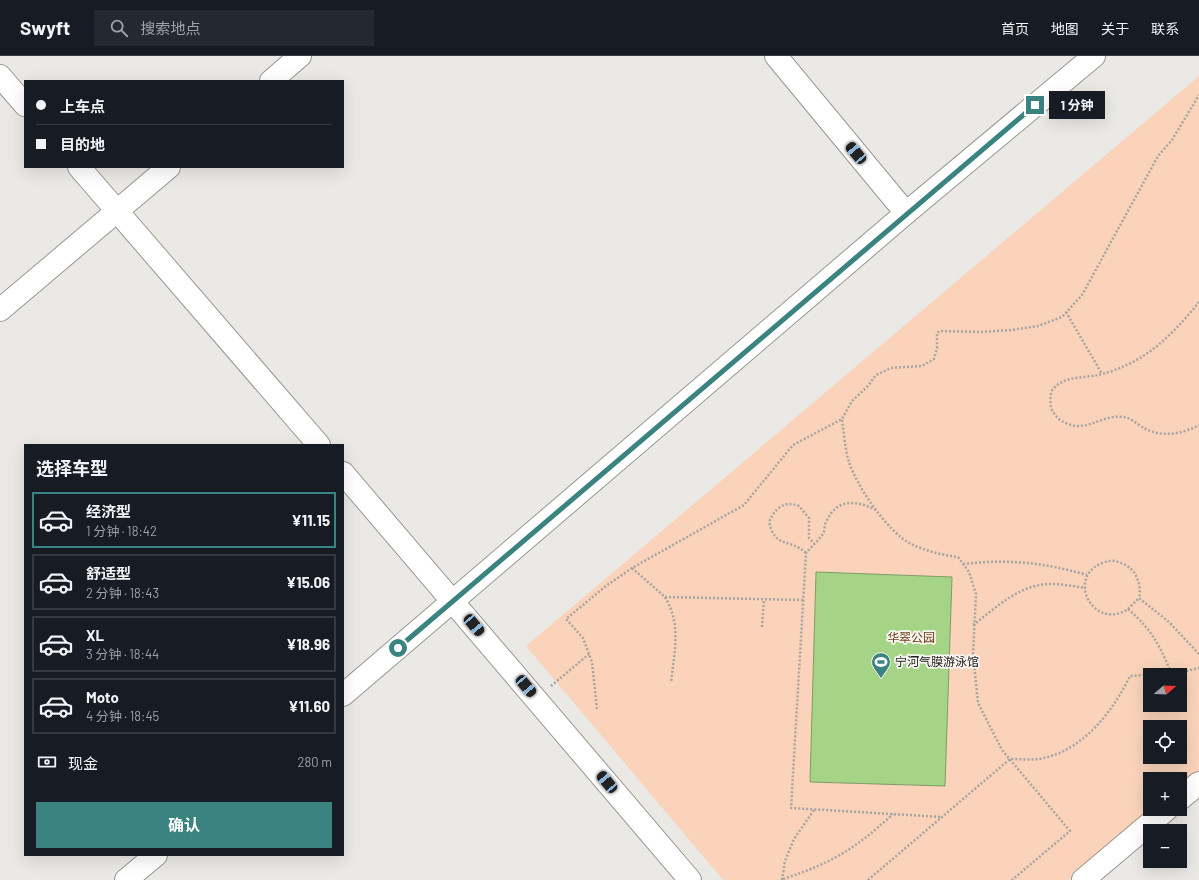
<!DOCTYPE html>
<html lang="zh">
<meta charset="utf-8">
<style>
:root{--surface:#171b24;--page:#242831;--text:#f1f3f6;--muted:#9ea1a6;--line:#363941;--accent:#3b8381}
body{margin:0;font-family:Barlow,"Noto Sans SC",sans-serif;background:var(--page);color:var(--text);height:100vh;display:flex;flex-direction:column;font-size:15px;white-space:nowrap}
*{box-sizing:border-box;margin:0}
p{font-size:13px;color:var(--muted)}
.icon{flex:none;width:22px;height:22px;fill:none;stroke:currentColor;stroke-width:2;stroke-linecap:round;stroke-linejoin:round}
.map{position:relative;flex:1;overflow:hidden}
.details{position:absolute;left:24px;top:388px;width:320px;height:412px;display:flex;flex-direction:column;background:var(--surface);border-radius:0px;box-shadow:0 4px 16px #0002}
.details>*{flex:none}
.top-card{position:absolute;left:24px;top:24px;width:320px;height:88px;border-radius:0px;box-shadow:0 4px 16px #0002;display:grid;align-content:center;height:88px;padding:0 12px;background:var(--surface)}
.needle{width:26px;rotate:71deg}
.fabs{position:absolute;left:1143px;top:612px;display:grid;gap:8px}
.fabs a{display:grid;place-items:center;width:44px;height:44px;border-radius:0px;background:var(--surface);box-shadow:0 4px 16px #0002;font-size:20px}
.end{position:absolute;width:18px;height:18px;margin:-9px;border:5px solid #3b8381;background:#fff;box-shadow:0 0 0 2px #fff}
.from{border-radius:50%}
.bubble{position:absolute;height:28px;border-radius:0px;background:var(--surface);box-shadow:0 4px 16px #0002;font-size:13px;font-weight:700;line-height:28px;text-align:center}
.car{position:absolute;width:12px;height:24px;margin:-12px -6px;border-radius:5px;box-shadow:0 0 3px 1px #0007;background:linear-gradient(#222 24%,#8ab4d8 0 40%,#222 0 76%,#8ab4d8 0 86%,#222 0)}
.top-card b{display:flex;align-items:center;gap:14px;height:38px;font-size:15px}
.top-card b+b{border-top:1px solid var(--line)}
.top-card i{width:10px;height:10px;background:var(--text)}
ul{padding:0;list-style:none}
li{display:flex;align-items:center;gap:12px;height:56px;margin:0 8px 6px;padding:0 4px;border:2px solid var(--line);border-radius:0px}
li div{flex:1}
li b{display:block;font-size:15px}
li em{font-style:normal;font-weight:700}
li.on{border-color:var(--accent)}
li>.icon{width:36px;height:36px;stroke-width:1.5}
h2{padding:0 12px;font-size:18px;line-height:48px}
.pay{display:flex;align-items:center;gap:10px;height:44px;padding:0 12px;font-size:15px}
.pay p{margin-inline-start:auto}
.primary-button{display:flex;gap:8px;margin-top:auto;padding:8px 12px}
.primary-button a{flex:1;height:46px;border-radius:0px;background:var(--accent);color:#fff;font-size:16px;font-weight:700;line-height:46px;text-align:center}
header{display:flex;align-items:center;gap:24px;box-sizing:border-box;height:56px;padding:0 20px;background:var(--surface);border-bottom:1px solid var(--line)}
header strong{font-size:19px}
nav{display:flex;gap:22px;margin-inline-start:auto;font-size:14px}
.search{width:280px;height:36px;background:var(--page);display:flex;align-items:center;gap:10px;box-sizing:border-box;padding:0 14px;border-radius:0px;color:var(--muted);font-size:15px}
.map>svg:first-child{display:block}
.green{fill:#fad3ba;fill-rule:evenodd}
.water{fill:#a6d486;stroke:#7e9d66}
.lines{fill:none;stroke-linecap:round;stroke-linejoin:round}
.minor-casing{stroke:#979692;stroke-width:24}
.path{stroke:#a6a5a2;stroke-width:2.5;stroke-dasharray:2 2;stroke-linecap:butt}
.minor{stroke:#fff;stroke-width:22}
.route{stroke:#3b8381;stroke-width:5}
.labels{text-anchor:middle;stroke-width:3.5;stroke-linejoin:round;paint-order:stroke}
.park-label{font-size:12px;fill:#6f3c16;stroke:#f7f6f3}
.poi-label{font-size:12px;fill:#1f1e1d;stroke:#f7f6f3;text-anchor:start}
</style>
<header>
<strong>Swyft</strong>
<div class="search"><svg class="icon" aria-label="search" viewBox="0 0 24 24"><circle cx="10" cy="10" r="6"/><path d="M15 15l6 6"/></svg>搜索地点</div>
<nav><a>首页</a><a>地图</a><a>关于</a><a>联系</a></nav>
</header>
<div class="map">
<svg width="1199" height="824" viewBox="0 0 1199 824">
<rect width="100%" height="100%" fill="#eae9e5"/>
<path class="green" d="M1199,20V714L1180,730V723H1150V753H1153L1069,824H723L526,590ZM1150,619H1180V649H1150ZM1150,671H1180V701H1150Z"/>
<polygon class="water" points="816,516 952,521 945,730 810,726"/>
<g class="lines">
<defs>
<g id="minor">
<polyline points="776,0 906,157"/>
<polyline points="0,20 25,49"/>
<polyline points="271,25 300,0"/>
<polyline points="79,111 319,389"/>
<polyline points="0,254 169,111"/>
<polyline points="343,417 690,824"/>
<polyline points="343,639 906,157 1094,0"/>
<polyline points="1180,743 1199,727"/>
<polyline points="126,824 156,799"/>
<polyline points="1083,824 1167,753"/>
</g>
</defs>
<use href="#minor" class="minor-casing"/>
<g class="path">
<path d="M1199,246C1179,271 1154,298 1124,310C1116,314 1107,317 1098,319C1083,322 1064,320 1053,333C1050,337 1050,346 1051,351C1052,356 1056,360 1059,363C1084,381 1099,358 1123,361C1130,361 1138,369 1144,372C1161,382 1183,378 1199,369"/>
<polyline points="1066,256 1102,318"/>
<path d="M842,364C844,377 845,393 849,406C857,431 888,476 911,488C926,495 942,499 958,501L969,516L976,538L973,598L978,647L1002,694L1070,775L1012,824"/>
<path d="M876,454C856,444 837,442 826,466C824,470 825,475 823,478C818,485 811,491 806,497L791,752L942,761"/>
<path d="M806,497C790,482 775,493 769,466C775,453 783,444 799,450L809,462V482L814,487"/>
<path d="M963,508C1010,503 1041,506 1087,519"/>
<polyline points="632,512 665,541 803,544"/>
<path d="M665,541C682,569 674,597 671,627"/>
<polyline points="1128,553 1139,542"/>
<path d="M973,569C993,554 1015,533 1040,529C1054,526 1071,530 1086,532"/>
<polyline points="762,571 764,543"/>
<path d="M1171,617C1160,589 1151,573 1128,553C1095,575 1066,524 1100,508C1105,506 1110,504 1115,505C1123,507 1131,511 1135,518C1139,525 1141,534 1139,542L1169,566L1199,598"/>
<polyline points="551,630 589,598"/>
<polyline points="597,653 592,606 583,582 566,563 606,530 632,512 744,449 793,389 842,363 852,345 867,331 876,319 891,312 922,310 934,303 937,292 937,277 940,275 981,276 1011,274 1038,270 1062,261 1082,239 1158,100 1172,84 1199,39"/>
<path d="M783,823C832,807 855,793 893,758"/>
<polyline points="782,824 785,805 794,783 814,754"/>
<path d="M868,824L1010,703C1019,703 1029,704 1038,703C1081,697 1112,657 1130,620L1178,617L1199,612"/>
</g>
<use href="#minor" class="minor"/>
</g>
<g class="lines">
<polyline class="route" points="398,592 1035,49"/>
</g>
<defs>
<symbol id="stadium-pin" viewBox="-11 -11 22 30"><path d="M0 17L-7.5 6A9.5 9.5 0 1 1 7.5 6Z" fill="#3b8381" stroke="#f7f6f3"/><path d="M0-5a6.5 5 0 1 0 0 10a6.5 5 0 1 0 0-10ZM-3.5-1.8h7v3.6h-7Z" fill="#fff"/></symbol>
</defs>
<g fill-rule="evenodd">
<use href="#stadium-pin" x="870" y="595" width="22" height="30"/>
</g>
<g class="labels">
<g class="park-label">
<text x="911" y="586">华翠公园</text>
</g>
<g class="poi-label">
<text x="895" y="610">宁河气膜游泳馆</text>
</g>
</g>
</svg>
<div class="fabs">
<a><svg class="needle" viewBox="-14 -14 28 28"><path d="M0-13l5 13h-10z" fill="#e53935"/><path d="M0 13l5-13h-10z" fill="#9ea1a6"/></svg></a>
<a><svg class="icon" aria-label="locate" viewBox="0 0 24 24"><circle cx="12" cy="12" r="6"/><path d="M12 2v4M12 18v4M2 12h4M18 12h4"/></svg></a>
<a>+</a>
<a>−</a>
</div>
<i class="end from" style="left:398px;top:592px"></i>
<i class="end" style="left:1035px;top:49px"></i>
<div class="bubble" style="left:1049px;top:35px;width:56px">1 分钟</div>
<i class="car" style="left:856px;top:97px;rotate:320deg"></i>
<i class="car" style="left:474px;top:569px;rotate:140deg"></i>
<i class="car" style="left:526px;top:630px;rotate:140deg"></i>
<i class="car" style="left:607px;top:726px;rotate:320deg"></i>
<div class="top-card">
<b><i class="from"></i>上车点</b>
<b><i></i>目的地</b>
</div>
<section class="details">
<h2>选择车型</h2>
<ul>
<li class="on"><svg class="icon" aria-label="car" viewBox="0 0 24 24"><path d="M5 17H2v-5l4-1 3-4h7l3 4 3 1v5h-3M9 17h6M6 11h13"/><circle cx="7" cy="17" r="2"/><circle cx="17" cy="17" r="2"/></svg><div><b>经济型</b><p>1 分钟 · 18:42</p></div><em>¥11.15</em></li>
<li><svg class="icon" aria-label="car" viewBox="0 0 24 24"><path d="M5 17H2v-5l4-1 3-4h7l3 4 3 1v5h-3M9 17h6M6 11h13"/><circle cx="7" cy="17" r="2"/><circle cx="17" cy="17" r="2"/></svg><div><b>舒适型</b><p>2 分钟 · 18:43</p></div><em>¥15.06</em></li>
<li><svg class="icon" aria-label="car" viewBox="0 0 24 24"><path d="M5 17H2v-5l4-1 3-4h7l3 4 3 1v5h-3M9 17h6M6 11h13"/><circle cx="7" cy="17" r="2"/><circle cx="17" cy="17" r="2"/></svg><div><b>XL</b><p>3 分钟 · 18:44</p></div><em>¥18.96</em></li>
<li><svg class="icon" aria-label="car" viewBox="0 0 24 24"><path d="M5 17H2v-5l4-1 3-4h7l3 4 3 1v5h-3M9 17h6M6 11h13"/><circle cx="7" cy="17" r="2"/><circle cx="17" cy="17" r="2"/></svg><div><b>Moto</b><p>4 分钟 · 18:45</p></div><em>¥11.60</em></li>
</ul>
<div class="pay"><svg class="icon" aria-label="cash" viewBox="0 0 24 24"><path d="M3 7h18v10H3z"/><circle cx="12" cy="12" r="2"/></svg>现金<p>280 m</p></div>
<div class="primary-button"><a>确认</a></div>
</section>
</div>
